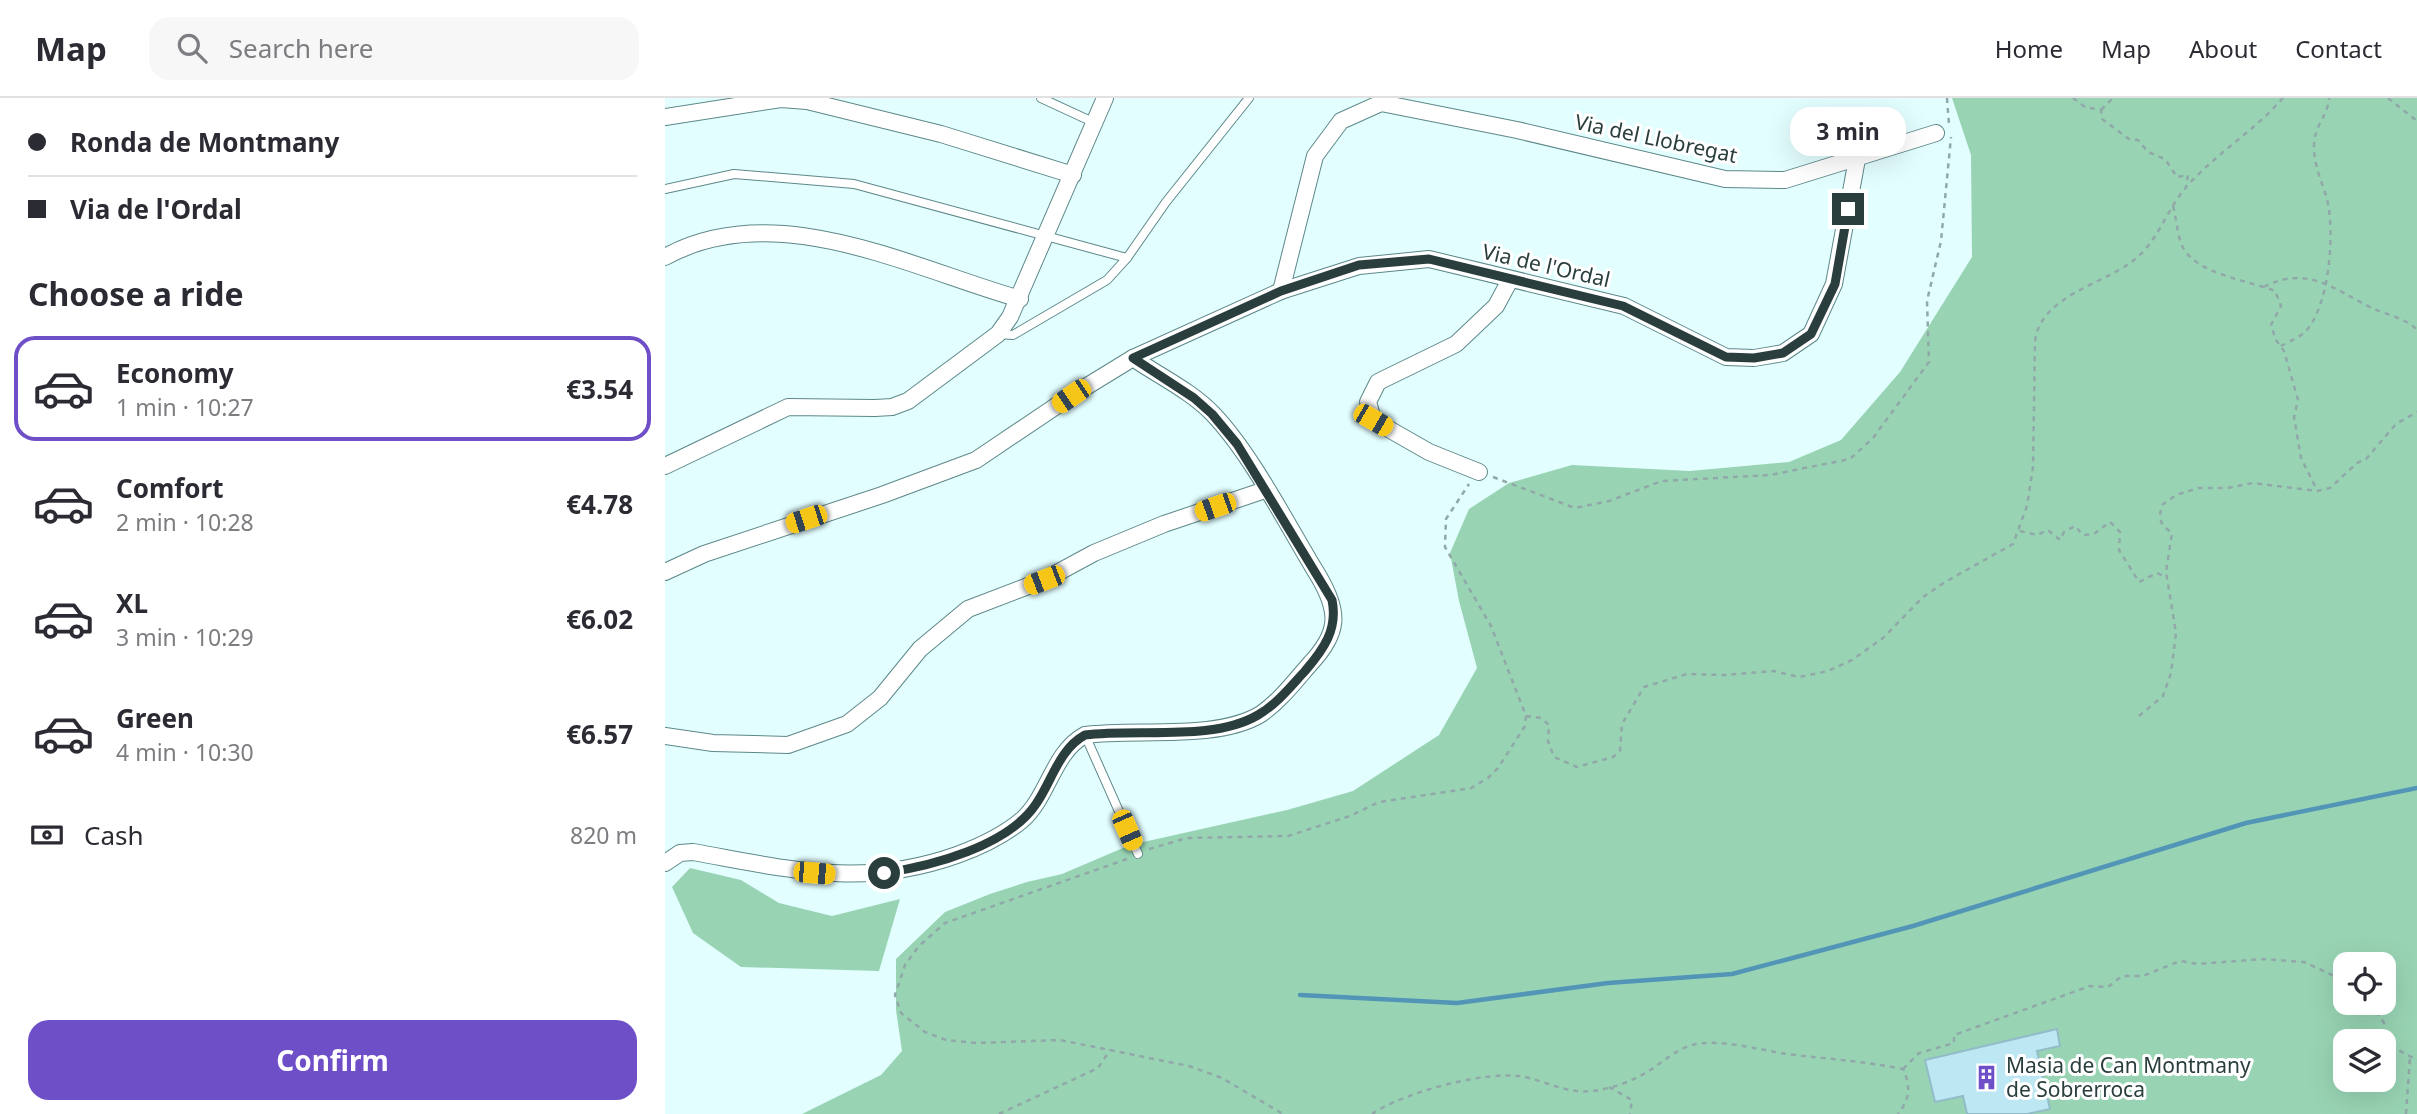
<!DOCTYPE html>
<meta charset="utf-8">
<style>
:root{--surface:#fff;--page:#f7f7f7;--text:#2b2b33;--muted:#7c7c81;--line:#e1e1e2;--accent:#6f4fc8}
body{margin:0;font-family:"Noto Sans",sans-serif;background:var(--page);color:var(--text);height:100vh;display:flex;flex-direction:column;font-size:26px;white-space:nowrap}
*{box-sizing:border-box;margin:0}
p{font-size:23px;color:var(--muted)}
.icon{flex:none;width:38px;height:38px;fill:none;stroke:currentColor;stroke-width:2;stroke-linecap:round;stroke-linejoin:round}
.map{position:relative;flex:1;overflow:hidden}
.sheet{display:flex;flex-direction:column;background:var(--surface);width:665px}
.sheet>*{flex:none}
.guide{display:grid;align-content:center;height:154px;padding:0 28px;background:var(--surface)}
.controls{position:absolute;left:1668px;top:854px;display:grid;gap:14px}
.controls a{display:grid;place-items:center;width:63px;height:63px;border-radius:14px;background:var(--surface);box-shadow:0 7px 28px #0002;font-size:35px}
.end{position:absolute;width:32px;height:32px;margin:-16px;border:9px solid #2b3e3e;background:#fff;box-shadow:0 0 0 4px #fff}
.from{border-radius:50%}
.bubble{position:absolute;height:49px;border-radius:21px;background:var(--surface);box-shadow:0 7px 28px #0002;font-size:23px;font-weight:700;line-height:49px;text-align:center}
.car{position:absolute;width:21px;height:42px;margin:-21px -10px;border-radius:9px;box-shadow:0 0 5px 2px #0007;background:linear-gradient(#f5c518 24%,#345 0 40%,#f5c518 0 76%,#345 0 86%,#f5c518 0)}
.guide b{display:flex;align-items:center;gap:24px;height:66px;font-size:26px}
.guide b+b{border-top:2px solid var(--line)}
.guide i{width:18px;height:18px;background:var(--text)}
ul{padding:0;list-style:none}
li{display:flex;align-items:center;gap:21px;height:105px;margin:0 14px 10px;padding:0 14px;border:4px solid transparent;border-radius:21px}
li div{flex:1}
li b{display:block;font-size:26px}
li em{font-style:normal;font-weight:700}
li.selected{border-color:var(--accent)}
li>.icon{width:63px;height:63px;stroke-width:1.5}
h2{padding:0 28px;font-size:32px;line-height:84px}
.pay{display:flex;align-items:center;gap:18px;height:77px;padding:0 28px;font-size:26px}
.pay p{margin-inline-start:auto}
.primary-button{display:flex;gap:14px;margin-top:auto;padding:14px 28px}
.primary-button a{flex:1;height:80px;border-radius:21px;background:var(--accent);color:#fff;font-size:28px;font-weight:700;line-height:80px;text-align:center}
header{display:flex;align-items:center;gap:42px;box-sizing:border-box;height:98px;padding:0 35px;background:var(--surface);border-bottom:2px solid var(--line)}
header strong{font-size:33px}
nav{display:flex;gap:38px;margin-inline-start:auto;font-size:24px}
.search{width:490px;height:63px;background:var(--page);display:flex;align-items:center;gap:18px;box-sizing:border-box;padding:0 24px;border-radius:21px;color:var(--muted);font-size:26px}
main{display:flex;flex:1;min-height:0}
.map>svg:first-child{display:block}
.green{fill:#98d4b4;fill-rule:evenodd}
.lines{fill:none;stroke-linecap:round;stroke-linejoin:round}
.stream{stroke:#5295b6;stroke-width:4.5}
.building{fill:#bce7f3;stroke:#92bcc7;stroke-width:2}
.service-casing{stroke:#5d8889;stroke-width:10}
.minor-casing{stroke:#5d8889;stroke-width:18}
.path{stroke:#91a8a8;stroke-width:2.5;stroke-dasharray:5 5;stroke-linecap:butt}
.service{stroke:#fff;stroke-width:8}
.minor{stroke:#fff;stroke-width:16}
.route{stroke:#2b3e3e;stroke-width:9}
.labels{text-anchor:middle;stroke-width:6;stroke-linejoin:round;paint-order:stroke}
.street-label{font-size:21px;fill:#2b3e3e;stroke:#fff}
.poi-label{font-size:21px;fill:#2b3e3e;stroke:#fff;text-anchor:start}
</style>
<header>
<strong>Map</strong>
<div class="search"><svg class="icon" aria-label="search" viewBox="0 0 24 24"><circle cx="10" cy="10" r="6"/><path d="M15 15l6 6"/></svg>Search here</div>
<nav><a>Home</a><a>Map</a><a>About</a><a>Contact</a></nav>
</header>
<main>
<section class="sheet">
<div class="guide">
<b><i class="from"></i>Ronda de Montmany</b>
<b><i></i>Via de l'Ordal</b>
</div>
<h2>Choose a ride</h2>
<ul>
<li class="selected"><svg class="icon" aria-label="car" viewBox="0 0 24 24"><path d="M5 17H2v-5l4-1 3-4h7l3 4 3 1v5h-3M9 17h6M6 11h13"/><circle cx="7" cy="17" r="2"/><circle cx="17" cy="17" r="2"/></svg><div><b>Economy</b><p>1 min · 10:27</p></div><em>€3.54</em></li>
<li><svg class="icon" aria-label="car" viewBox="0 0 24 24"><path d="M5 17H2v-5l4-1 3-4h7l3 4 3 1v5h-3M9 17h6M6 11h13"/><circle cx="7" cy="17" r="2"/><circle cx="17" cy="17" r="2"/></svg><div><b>Comfort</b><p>2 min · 10:28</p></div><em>€4.78</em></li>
<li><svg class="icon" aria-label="car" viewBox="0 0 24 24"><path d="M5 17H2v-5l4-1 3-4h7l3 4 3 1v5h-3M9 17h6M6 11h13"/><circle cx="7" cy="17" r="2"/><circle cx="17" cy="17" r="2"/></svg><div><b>XL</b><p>3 min · 10:29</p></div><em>€6.02</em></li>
<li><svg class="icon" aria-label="car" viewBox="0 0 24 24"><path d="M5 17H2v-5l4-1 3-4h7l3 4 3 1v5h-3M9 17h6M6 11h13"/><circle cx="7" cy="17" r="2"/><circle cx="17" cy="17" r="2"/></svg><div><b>Green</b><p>4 min · 10:30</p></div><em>€6.57</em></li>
</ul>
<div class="pay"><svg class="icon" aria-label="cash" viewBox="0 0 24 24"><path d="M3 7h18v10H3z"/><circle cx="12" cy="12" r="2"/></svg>Cash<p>820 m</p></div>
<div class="primary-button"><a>Confirm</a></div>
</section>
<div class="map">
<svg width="1752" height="1016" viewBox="0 0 1752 1016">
<rect width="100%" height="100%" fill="#e3feff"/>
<g class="green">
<path d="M1287,0H1752V1016H137L216,977L237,953L231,912V861L280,814L325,796L362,784L397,776L465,747L622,712L688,693L774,637L812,570L794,503L785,455L804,411L844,385L907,367L1025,373L1124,364L1176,342L1235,274L1307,159L1306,57ZM1680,866H1718V905H1680ZM1680,943H1718V982H1680Z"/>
<polygon points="25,770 76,782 114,805 167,818 235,801 214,873 76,869 28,835 7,789"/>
</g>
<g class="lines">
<polyline class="stream" points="635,897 792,905 943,885 1067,876 1248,828 1581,725 1752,690"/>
</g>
<polygon class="building" points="1392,931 1395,948 1372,953 1385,1011 1362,1016 1302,1016 1298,998 1270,1004 1260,962"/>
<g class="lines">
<defs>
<g id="service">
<polyline points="376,0 430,25"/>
<polyline points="0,91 69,76 189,86 462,160 501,104 584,0"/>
<polyline points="333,236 348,237 442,182 462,160"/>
<polyline points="420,637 473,756"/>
</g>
<g id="minor">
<polyline points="0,19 116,1 142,3 276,36 408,77"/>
<path d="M0,159C110,98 246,170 355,201"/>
<polyline points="616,193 650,58 676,23 716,5 852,32 1060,81 1120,82 1271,35"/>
<polyline points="468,260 616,193 694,168 764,161 959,208 1061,259 1089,260 1118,255 1146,236 1169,186 1192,61"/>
<polyline points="0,368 123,309 210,310 227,309 243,303 333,236 345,219 440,0"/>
<polyline points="814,374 764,354 708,322 703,304 713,284 791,246 831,208 845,182"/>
<path d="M0,474L39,456L217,397L311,362L406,298L468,260C494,278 526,293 548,316C588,358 623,429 654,479C675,515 674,535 645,566C630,583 615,603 596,616C552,643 471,630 420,637C388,654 384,698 357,722C339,737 314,749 292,757C196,791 124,771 28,754L15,755L0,765"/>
<polyline points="0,638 48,645 123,647 182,626 215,600 255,551 303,511 379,482 429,455 499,426 600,392"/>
</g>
</defs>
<use href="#service" class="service-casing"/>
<use href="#minor" class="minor-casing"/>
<g class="path">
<polyline points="1282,0 1284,27"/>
<polyline points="1408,0 1420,9 1436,12 1437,21 1464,41 1473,42 1483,54 1500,61 1512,79 1523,77 1521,88"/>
<polyline points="1723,0 1752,23"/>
<polyline points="1436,12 1448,0"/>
<path d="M1508,108C1511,119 1512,134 1516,145C1527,176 1583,182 1610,193L1616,208L1606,227L1611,242L1619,253L1633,302L1629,319L1636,360L1652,392"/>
<path d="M1599,189C1642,166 1670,192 1707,210C1722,217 1741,220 1752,232"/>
<path d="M1616,248C1623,244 1633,240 1639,235C1665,210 1670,134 1662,101C1657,84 1649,68 1649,49C1649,26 1663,19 1664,0"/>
<polyline points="828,379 910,410 944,403 997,383 1105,377 1185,361 1208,340 1264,264 1262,203 1276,143 1286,39"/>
<polyline points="1355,433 1372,437 1383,432 1395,442 1399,434 1410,428 1418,437 1429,436 1445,424 1455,434 1454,452 1474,484 1492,475 1501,479"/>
<path d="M861,618L876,620L884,627L883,643L889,659L912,669L948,659L955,653L957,626L979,589L1022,576L1060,577L1109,573L1134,579L1163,573L1187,562L1218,540L1258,499L1280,484L1348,446L1362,408L1368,369L1370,244C1374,200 1434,187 1465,165C1493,146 1501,111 1523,87C1552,55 1589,33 1618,0"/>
<path d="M1474,618L1498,598L1506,575L1511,535L1501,474L1507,435C1495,426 1493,422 1497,407L1511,397L1533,390H1562L1588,385L1652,393L1665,390L1692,365L1701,361L1731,326L1752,314"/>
<polyline points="484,751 522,740 623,738 685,718 714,704 806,690 823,680 833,670 860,628 861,618 826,528 780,449 781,421 804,386"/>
<polyline points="462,761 280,825 254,848 240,867 230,897 236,915 260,934 281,942 311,945 395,942 524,968 557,980 618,1016"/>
<polyline points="1706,905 1719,925 1720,945 1752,962"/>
<polyline points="1238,971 1254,955 1289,945 1289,937 1425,888 1443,889 1457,878 1478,878 1515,863 1533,866 1598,861 1639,864 1680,883"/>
<polyline points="944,989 967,1002 965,1016"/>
<polyline points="334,1016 433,970 445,952"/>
<path d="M707,1016C737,995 823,971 860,979C882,984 903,996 927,993C945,991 966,984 982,974C997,965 1010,952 1027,947C1053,940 1095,952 1122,956C1162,961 1198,963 1238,971C1246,988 1245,1001 1233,1016"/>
<polyline points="1741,1016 1745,959"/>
</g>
<use href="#service" class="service"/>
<use href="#minor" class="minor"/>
</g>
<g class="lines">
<path class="route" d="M219,775C267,768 343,748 371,706C387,683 394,651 420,637C473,630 547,644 593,617C612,606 626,588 640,573C659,551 673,531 667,502L572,346L547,316L529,300L468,260L616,193L694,167L764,161L958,208L1061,259L1089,260L1118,255L1146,236L1170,186L1183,111"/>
</g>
<defs>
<symbol id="building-bare" viewBox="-9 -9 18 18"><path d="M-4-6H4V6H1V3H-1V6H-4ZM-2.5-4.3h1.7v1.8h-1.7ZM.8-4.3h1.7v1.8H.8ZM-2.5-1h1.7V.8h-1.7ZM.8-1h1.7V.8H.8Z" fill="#6f4fc8" stroke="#fff" stroke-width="2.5" paint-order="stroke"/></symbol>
</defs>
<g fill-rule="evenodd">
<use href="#building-bare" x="1304" y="962" width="35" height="35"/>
</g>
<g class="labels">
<g class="street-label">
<text transform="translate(991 41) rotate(12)" y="7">Via del Llobregat</text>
<text transform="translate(881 168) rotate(13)" y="7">Via de l'Ordal</text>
</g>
<g class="poi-label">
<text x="1341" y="975">Masia de Can Montmany<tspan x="1341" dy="24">de Sobrerroca</tspan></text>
</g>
</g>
</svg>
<div class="controls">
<a><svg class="icon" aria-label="locate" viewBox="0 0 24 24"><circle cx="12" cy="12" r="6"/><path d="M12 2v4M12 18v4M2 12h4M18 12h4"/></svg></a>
<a><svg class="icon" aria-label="layers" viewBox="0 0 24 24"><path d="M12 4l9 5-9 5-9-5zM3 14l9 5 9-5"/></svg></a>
</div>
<i class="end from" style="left:219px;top:775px"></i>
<i class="end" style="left:1183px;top:111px"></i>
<div class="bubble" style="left:1125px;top:9px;width:116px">3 min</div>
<i class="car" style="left:406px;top:298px;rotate:236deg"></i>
<i class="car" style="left:708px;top:322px;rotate:120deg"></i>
<i class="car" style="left:550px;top:409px;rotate:251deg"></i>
<i class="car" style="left:141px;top:421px;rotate:252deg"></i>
<i class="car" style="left:379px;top:482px;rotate:249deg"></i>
<i class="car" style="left:462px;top:732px;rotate:156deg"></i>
<i class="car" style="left:149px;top:775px;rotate:95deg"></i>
</div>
</main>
